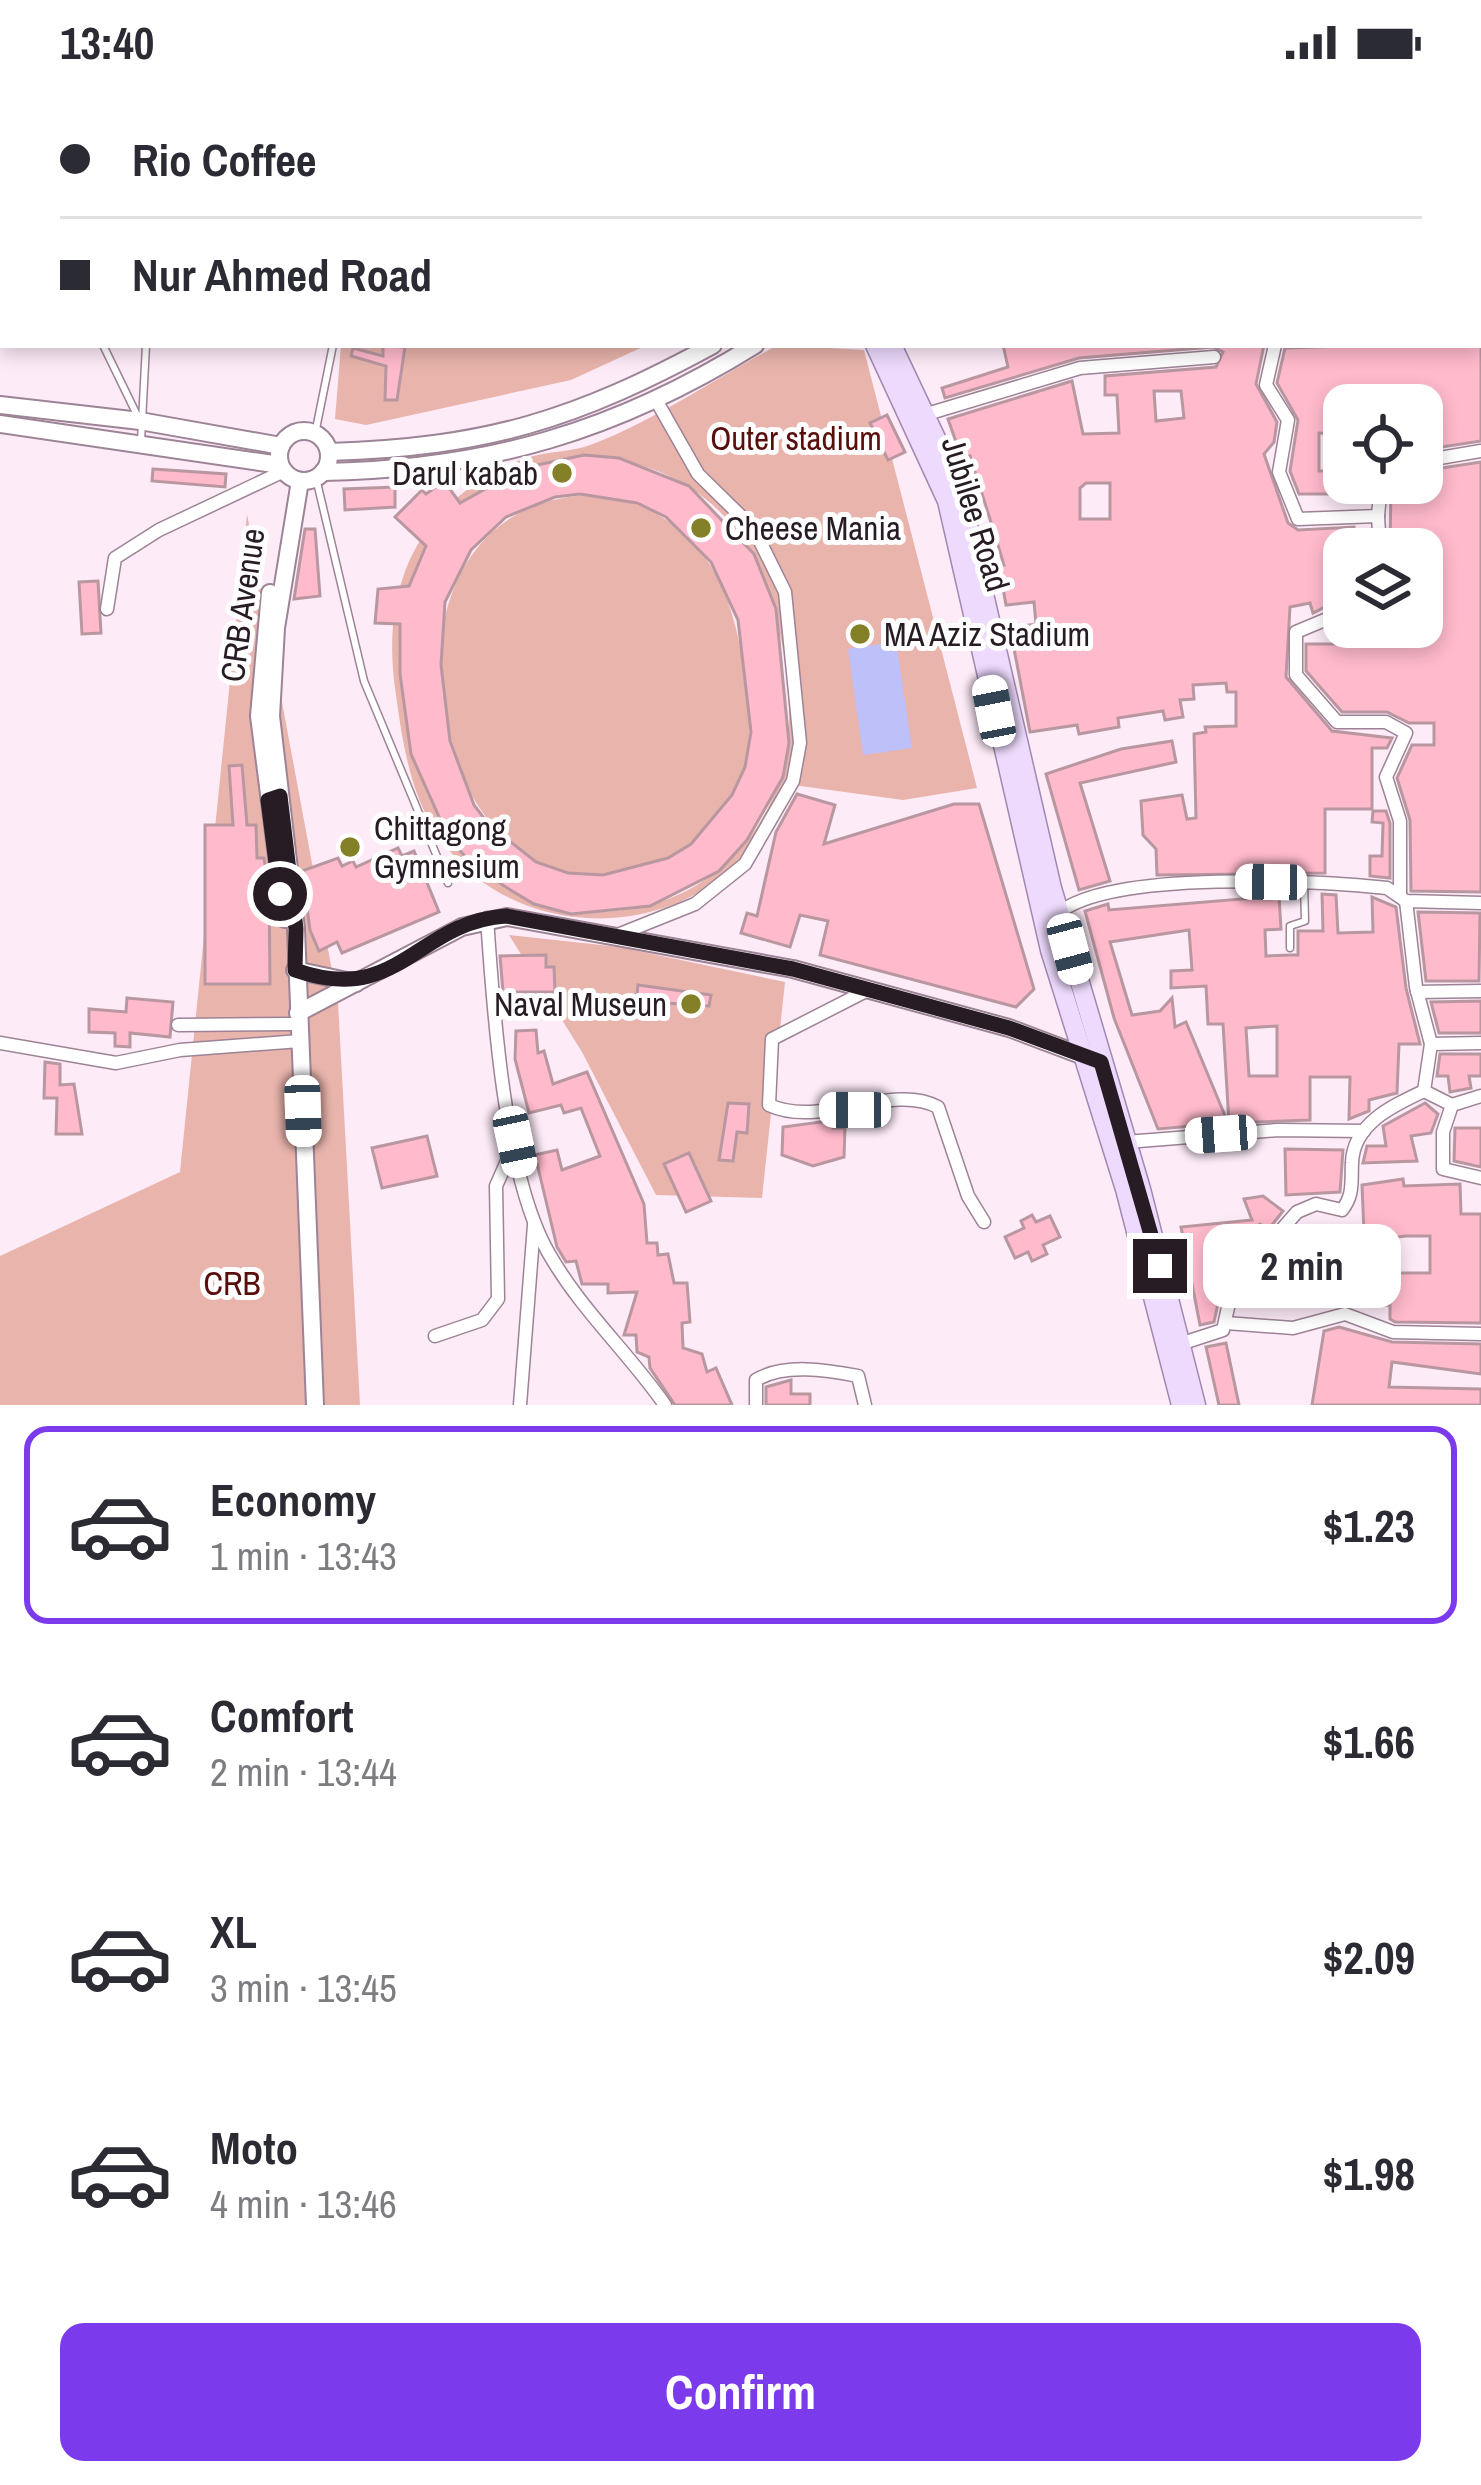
<!DOCTYPE html>
<meta charset="utf-8">
<style>
:root{--surface:#fff;--page:#f7f7f7;--text:#2b2b33;--muted:#7c7c81;--line:#e1e1e2;--accent:#7c3aed}
body{margin:0;font-family:"Archivo Narrow",sans-serif;background:var(--page);color:var(--text);height:100vh;display:flex;flex-direction:column;font-size:45px;white-space:nowrap}
*{box-sizing:border-box;margin:0}
p{font-size:39px;color:var(--muted)}
.icon{flex:none;width:66px;height:66px;fill:none;stroke:currentColor;stroke-width:2;stroke-linecap:round;stroke-linejoin:round}
.map{position:relative;height:1321px;overflow:hidden}
.details{display:flex;flex-direction:column;background:var(--surface);flex:1}
.details>*{flex:none}
.banner{position:absolute;left:0px;top:0px;width:1482px;height:264px;box-shadow:0 6px 18px #0003;display:grid;align-content:center;height:264px;padding:0 60px;background:var(--surface)}
.tools{position:absolute;left:1323px;top:300px;display:grid;gap:24px}
.tools a{display:grid;place-items:center;width:120px;height:120px;border-radius:24px;background:var(--surface);box-shadow:0 6px 18px #0003;font-size:60px}
.end{position:absolute;width:54px;height:54px;margin:-27px;border:15px solid #271c24;background:#fff;box-shadow:0 0 0 6px #fff}
.from{border-radius:50%}
.bubble{position:absolute;height:84px;border-radius:24px;background:var(--surface);box-shadow:0 6px 18px #0003;font-size:39px;font-weight:700;line-height:84px;text-align:center}
.car{position:absolute;width:36px;height:72px;margin:-36px -18px;border-radius:15px;box-shadow:0 0 9px 3px #0007;background:linear-gradient(#fff 24%,#345 0 40%,#fff 0 76%,#345 0 86%,#fff 0)}
.banner b{display:flex;align-items:center;gap:42px;height:114px;font-size:45px}
.banner b+b{border-top:3px solid var(--line)}
.banner i{width:30px;height:30px;background:var(--text)}
ul{padding:21px 0 0;list-style:none}
li{display:flex;align-items:center;gap:36px;height:198px;margin:0 24px 18px;padding:0 36px;border:6px solid transparent;border-radius:24px}
li div{flex:1}
li b{display:block;font-size:45px}
li em{font-style:normal;font-weight:700}
li.current{border-color:var(--accent)}
li>.icon{width:108px;height:108px;stroke-width:1.5}
.primary-button{display:flex;gap:24px;margin-top:auto;padding:24px 60px}
.primary-button a{flex:1;height:138px;border-radius:24px;background:var(--accent);color:#fff;font-size:48px;font-weight:700;line-height:138px;text-align:center}
.status{display:flex;justify-content:space-between;align-items:center;height:84px;padding:0 60px;background:var(--surface);direction:ltr}
.status svg{height:33px;fill:currentColor}
.map>svg:first-child{display:block}
.green{fill:#e8b4ac;fill-rule:evenodd}
.water{fill:#bec0fa}
.building{fill:#ffbacc;stroke:#b997a0;stroke-width:3;fill-rule:evenodd}
.lines{fill:none;stroke-linecap:round;stroke-linejoin:round}
.lane-casing{stroke:#9d8396;stroke-width:9}
.street-casing{stroke:#9d8396;stroke-width:15}
.secondary-casing{stroke:#9d8396;stroke-width:20}
.primary-casing{stroke:#a088b0;stroke-width:21}
.lane{stroke:#fff;stroke-width:6}
.street{stroke:#fff;stroke-width:12}
.secondary{stroke:#fff;stroke-width:16}
.primary{stroke:#eddafd;stroke-width:18}
.route{stroke:#271c24;stroke-width:15}
.poi-dot{fill:#848027;stroke:#fefefe;stroke-width:4.5}
.labels{text-anchor:middle;stroke-width:10;stroke-linejoin:round;paint-order:stroke}
.park-label{font-size:33px;fill:#580e0b;stroke:#fefefe}
.poi-label{font-size:33px;fill:#271c24;stroke:#fefefe;text-anchor:start}
.street-label{font-size:33px;fill:#271c24;stroke:#fefefe}
</style>
<div class="status"><b>13:40</b><svg viewBox="0 0 49 12"><path d="M0 12V9h3v3zM5 12V6h3v6zM10 12V3h3v9zM15 12V0h3v12zM26 1h20v11H26zM47 4h2v5h-2z"/></svg></div>
<div class="map">
<svg width="1481" height="1321" viewBox="0 0 1481 1321">
<rect width="100%" height="100%" fill="#fdebf8"/>
<g class="green">
<polygon points="341,261 647,261 571,296 366,341 335,335"/>
<path d="M778,261L864,266L977,704L903,716L786,700C769,734 750,772 718,796C634,858 505,845 442,757C411,715 403,662 396,611C386,548 394,481 439,431C463,405 497,383 530,373C550,367 574,368 593,360C654,337 719,292 778,261ZM584,371C714,381 772,465 786,587C793,647 790,691 757,743C729,787 682,817 631,825C494,846 422,748 404,623C386,489 441,388 584,371Z"/>
<path d="M608,411C707,436 735,508 746,601C749,628 753,655 745,682C738,708 719,730 700,750C679,773 650,781 620,787C420,833 346,401 608,411Z"/>
<polygon points="247,430 338,919 360,1321 0,1321 0,1172 180,1088"/>
<polygon points="509,851 619,863 785,898 762,1114 656,1111 582,968"/>
</g>
<polygon class="water" points="896,558 912,664 863,671 848,565"/>
<g class="building">
<path d="M1003,261H1264L1256,300L1277,338L1274,358L1264,370L1288,439L1298,446L1354,443V465H1344V513L1313,529L1310,519L1290,523L1286,593L1332,647L1392,654L1387,664H1372V725H1325V789L1157,791L1156,765L1143,751L1141,717L1182,711L1187,735L1196,734L1194,650L1206,648L1205,643L1236,642V608H1227L1226,599L1193,601L1194,615L1180,616L1183,633L1165,636L1163,627L1118,634L1119,643L1079,650L1077,641L1030,648L1010,544L1036,540L1034,518L1006,521L999,482L1004,481L990,435L970,372L962,375L948,335L1072,297L1083,350L1119,349L1117,311H1105V292L1216,283L1223,268L1213,263L1079,274L945,314L942,304L1008,283ZM1154,307H1181L1184,334L1156,337ZM1086,399H1110V435H1080V404Z"/>
<polygon points="1373,261 1481,261 1481,357 1422,366 1422,321 1415,321 1415,307 1344,316 1344,350 1319,349 1319,387 1330,387 1330,410 1299,410 1290,387 1298,336 1277,299 1285,264"/>
<polygon points="383,262 405,263 397,316 385,316 386,282 351,272 353,264 383,272"/>
<polygon points="887,331 905,368 888,376 870,339"/>
<path d="M584,371L619,374L689,402L754,470L776,525L789,659L783,693L747,756L719,787L650,822L571,830L534,820L504,802L471,779L448,753L411,670L400,590V540L375,539L378,505L409,502L426,462L395,433L422,406L426,410L444,397L460,419L523,384ZM580,410L637,419L666,433L711,478L738,536L751,648L745,683L732,711L691,760L668,774L603,791L568,789L536,778L489,741L474,721L450,657L441,581L445,518L471,466L506,433L555,413Z"/>
<polygon points="1481,378 1481,808 1411,807 1410,736 1397,694 1412,661 1434,661 1434,639 1409,639 1387,628 1342,628 1306,587 1306,560 1334,560 1335,543 1427,543 1422,465 1390,465 1391,399 1422,399 1422,387"/>
<polygon points="153,385 226,390 225,403 152,397"/>
<polygon points="395,403 395,423 345,426 344,405"/>
<polygon points="305,445 315,445 320,512 294,515"/>
<polygon points="98,497 101,549 82,550 79,498"/>
<polygon points="1172,657 1176,678 1080,699 1110,797 1079,806 1046,690 1121,665"/>
<polygon points="242,681 247,741 256,741 257,774 264,774 269,807 270,900 205,900 205,741 233,741 229,682"/>
<polygon points="797,710 835,721 824,760 954,720 979,720 1034,905 1016,923 820,871 828,837 800,831 790,863 741,849 747,829 757,832 776,748"/>
<polygon points="1373,727 1386,727 1390,739 1390,794 1370,792 1370,772 1382,772 1383,739 1372,738"/>
<polygon points="398,764 402,772 414,767 439,828 342,869 337,858 319,867 310,846 302,787 338,774 342,782 353,777 356,783"/>
<path d="M1322,810L1336,811L1338,849L1373,848L1372,813L1396,823L1406,904L1420,960H1399L1397,1009L1369,1016V1027L1349,1035L1350,993H1310V1036L1229,1039L1223,940H1208L1206,902L1171,904V887L1192,886L1189,846L1110,858L1132,931L1160,927L1172,914L1175,943L1186,938L1228,1039L1158,1045L1114,934L1085,827L1108,820L1109,826L1279,812L1281,845L1265,846L1266,872L1291,871H1298V847H1323ZM1277,942V992H1249L1246,944Z"/>
<polygon points="1418,828 1480,829 1479,897 1426,897"/>
<polygon points="546,871 546,883 554,883 555,908 503,908 500,872"/>
<polygon points="638,901 711,911 709,922 636,917"/>
<polygon points="127,914 173,918 170,953 130,949 130,963 115,962 115,949 89,948 89,925 126,928"/>
<polygon points="1481,917 1481,949 1439,949 1431,918"/>
<polygon points="536,946 538,969 544,967 553,1000 587,988 644,1120 647,1159 657,1159 658,1171 668,1170 674,1199 687,1199 690,1238 682,1239 683,1264 702,1270 707,1288 716,1284 732,1321 675,1321 650,1284 649,1273 637,1268 636,1251 624,1251 637,1208 608,1209 608,1200 582,1200 576,1177 566,1178 557,1163 535,1071 557,1066 562,1086 600,1072 581,1024 564,1029 561,1021 529,1029 515,975 516,947"/>
<polygon points="1440,970 1481,970 1481,992 1469,992 1471,1004 1450,1008 1448,992 1437,992"/>
<polygon points="45,978 60,980 60,1001 74,1000 82,1050 56,1050 57,1014 44,1014"/>
<polygon points="728,1019 749,1020 747,1049 737,1048 733,1077 719,1076"/>
<polygon points="1425,1019 1438,1030 1431,1049 1411,1052 1417,1077 1363,1079 1367,1062 1386,1062 1383,1042"/>
<polygon points="828,1037 833,1044 845,1044 844,1073 813,1082 782,1071 783,1043"/>
<polygon points="1455,1044 1481,1044 1481,1083 1454,1077"/>
<polygon points="427,1052 437,1092 382,1104 372,1064"/>
<polygon points="1285,1065 1343,1066 1340,1108 1286,1111"/>
<polygon points="689,1069 711,1117 686,1128 664,1080"/>
<path d="M1403,1095L1404,1102L1460,1100L1461,1130H1481V1239L1395,1238L1390,1235V1221L1331,1222V1153L1335,1147L1364,1148L1362,1101ZM1406,1152H1430V1189H1390V1196H1368L1373,1156Z"/>
<polygon points="1263,1112 1283,1127 1268,1146 1260,1140 1214,1184 1219,1215 1214,1238 1200,1241 1181,1143 1252,1136 1244,1115"/>
<polygon points="1032,1131 1036,1138 1050,1132 1060,1153 1043,1161 1047,1170 1032,1177 1028,1168 1015,1174 1005,1153 1024,1144 1021,1137"/>
<polygon points="1339,1243 1392,1258 1481,1260 1481,1290 1392,1278 1389,1303 1481,1305 1481,1321 1312,1321 1324,1247"/>
<polygon points="1226,1259 1239,1321 1219,1321 1206,1263"/>
<polygon points="791,1296 791,1310 810,1310 810,1321 766,1321 766,1303"/>
</g>
<g class="lines">
<defs>
<g id="lane">
<polyline points="612,3 614,0"/>
<polyline points="659,3 659,0"/>
<polyline points="0,72 3,78"/>
<polyline points="0,127 3,130"/>
<polyline points="103,261 138,333"/>
<polyline points="315,350 333,261"/>
<polyline points="141,357 146,261"/>
<polyline points="316,394 364,597 448,799"/>
<polyline points="1290,864 1290,842 1305,837 1304,799"/>
</g>
<g id="street">
<polyline points="1003,0 1003,3"/>
<polyline points="1112,0 1118,3"/>
<polyline points="1026,3 1043,0"/>
<polyline points="1275,261 1266,301 1288,336 1279,388 1298,435 1378,432 1381,399"/>
<polyline points="927,330 1080,284 1214,273"/>
<polyline points="1422,377 1481,367"/>
<polyline points="1378,432 1380,465"/>
<polyline points="107,525 115,474 159,446 284,387"/>
<polyline points="1344,528 1296,548 1296,591 1337,638 1386,638 1406,649 1386,693 1400,737 1400,809"/>
<path d="M1060,828C1115,786 1316,797 1387,804L1406,817L1481,819"/>
<path d="M487,834C493,924 504,1090 548,1168C580,1225 628,1268 665,1321"/>
<polyline points="620,850 695,820 745,780 793,697 800,659 785,508 754,445 698,390 656,316"/>
<path d="M868,906L772,955L769,1021C820,1045 892,998 938,1023L968,1112L984,1138"/>
<polyline points="1417,908 1481,907"/>
<polyline points="178,941 294,940"/>
<polyline points="0,959 116,979 180,966 300,957"/>
<polyline points="1431,960 1481,959"/>
<polyline points="1424,1007 1452,1021 1481,1012"/>
<polyline points="1452,1021 1443,1048 1443,1085 1481,1094"/>
<polyline points="1126,1058 1278,1046 1364,1047"/>
<polyline points="1226,1239 1293,1244 1345,1230 1393,1248 1481,1250"/>
<polyline points="435,1252 482,1236 498,1215 496,1102 515,1059"/>
<path d="M1180,1260L1223,1246L1233,1201L1297,1128L1316,1120L1342,1126C1354,1111 1351,1098 1352,1079C1353,1040 1392,1022 1424,1007L1431,960L1416,903L1406,817"/>
<polyline points="520,1321 534,1141"/>
<path d="M756,1321V1296C784,1279 827,1286 858,1292L865,1321"/>
</g>
<g id="secondary">
<polyline points="1473,3 1481,2"/>
<polyline points="0,321 140,337 281,362"/>
<polyline points="0,340 280,381"/>
<circle cx="304" cy="372" r="25"/>
<path d="M329,368C487,363 575,336 713,261"/>
<path d="M323,388C487,385 615,348 755,261"/>
<polyline points="300,397 276,544 271,632 296,845 315,1321"/>
<polyline points="270,509 259,632 285,835"/>
<polyline points="295,886 356,899"/>
<polyline points="298,929 462,843 507,833 793,885 1009,944 1094,976"/>
</g>
<g id="primary">
<polyline points="768,0 769,3"/>
<polyline points="786,0 787,3"/>
<polyline points="875,261 947,417 1050,866 1125,1105 1181,1321"/>
<polyline points="892,261 952,388 969,445 1052,804 1141,1105 1196,1321"/>
</g>
</defs>
<use href="#lane" class="lane-casing"/>
<use href="#street" class="street-casing"/>
<use href="#secondary" class="secondary-casing"/>
<use href="#primary" class="primary-casing"/>
<use href="#lane" class="lane"/>
<use href="#street" class="street"/>
<use href="#secondary" class="secondary"/>
<use href="#primary" class="primary"/>
</g>
<g class="lines">
<path class="route" d="M280,810L268,716L280,712L296,845L295,886C399,923 416,838 506,832L793,885L1009,944L1101,978L1160,1182"/>
</g>
<g class="poi-dot">
<circle cx="562" cy="389" r="12"/>
<circle cx="701" cy="444" r="12"/>
<circle cx="860" cy="550" r="12"/>
<circle cx="350" cy="763" r="12"/>
<circle cx="691" cy="920" r="12"/>
</g>
<g class="labels">
<g class="park-label">
<text x="796" y="366">Outer stadium</text>
<text x="232" y="1211">CRB</text>
</g>
<g class="poi-label">
<text x="538" y="401" text-anchor="end">Darul kabab</text>
<text x="725" y="456">Cheese Mania</text>
<text x="884" y="562">MA Aziz Stadium</text>
<text x="374" y="756">Chittagong<tspan x="374" dy="38">Gymnesium</tspan></text>
<text x="667" y="932" text-anchor="end">Naval Museun</text>
</g>
<g class="street-label">
<text transform="translate(976 430) rotate(73)" y="12">Jubilee Road</text>
<text transform="translate(242 521) rotate(-82)" y="12">CRB Avenue</text>
</g>
</g>
</svg>
<div class="tools">
<a><svg class="icon" aria-label="locate" viewBox="0 0 24 24"><circle cx="12" cy="12" r="6"/><path d="M12 2v4M12 18v4M2 12h4M18 12h4"/></svg></a>
<a><svg class="icon" aria-label="layers" viewBox="0 0 24 24"><path d="M12 4l9 5-9 5-9-5zM3 14l9 5 9-5"/></svg></a>
</div>
<i class="end from" style="left:280px;top:810px"></i>
<i class="end" style="left:1160px;top:1182px"></i>
<div class="bubble" style="left:1203px;top:1140px;width:198px">2 min</div>
<i class="car" style="left:994px;top:627px;rotate:349deg"></i>
<i class="car" style="left:1271px;top:798px;rotate:271deg"></i>
<i class="car" style="left:1070px;top:865px;rotate:165deg"></i>
<i class="car" style="left:855px;top:1026px;rotate:270deg"></i>
<i class="car" style="left:303px;top:1027px;rotate:178deg"></i>
<i class="car" style="left:1221px;top:1050px;rotate:266deg"></i>
<i class="car" style="left:515px;top:1058px;rotate:168deg"></i>
<div class="banner">
<b><i class="from"></i>Rio Coffee</b>
<b><i></i>Nur Ahmed Road</b>
</div>
</div>
<section class="details">
<ul>
<li class="current"><svg class="icon" aria-label="car" viewBox="0 0 24 24"><path d="M5 17H2v-5l4-1 3-4h7l3 4 3 1v5h-3M9 17h6M6 11h13"/><circle cx="7" cy="17" r="2"/><circle cx="17" cy="17" r="2"/></svg><div><b>Economy</b><p>1 min · 13:43</p></div><em>$1.23</em></li>
<li><svg class="icon" aria-label="car" viewBox="0 0 24 24"><path d="M5 17H2v-5l4-1 3-4h7l3 4 3 1v5h-3M9 17h6M6 11h13"/><circle cx="7" cy="17" r="2"/><circle cx="17" cy="17" r="2"/></svg><div><b>Comfort</b><p>2 min · 13:44</p></div><em>$1.66</em></li>
<li><svg class="icon" aria-label="car" viewBox="0 0 24 24"><path d="M5 17H2v-5l4-1 3-4h7l3 4 3 1v5h-3M9 17h6M6 11h13"/><circle cx="7" cy="17" r="2"/><circle cx="17" cy="17" r="2"/></svg><div><b>XL</b><p>3 min · 13:45</p></div><em>$2.09</em></li>
<li><svg class="icon" aria-label="car" viewBox="0 0 24 24"><path d="M5 17H2v-5l4-1 3-4h7l3 4 3 1v5h-3M9 17h6M6 11h13"/><circle cx="7" cy="17" r="2"/><circle cx="17" cy="17" r="2"/></svg><div><b>Moto</b><p>4 min · 13:46</p></div><em>$1.98</em></li>
</ul>
<div class="primary-button"><a>Confirm</a></div>
</section>
